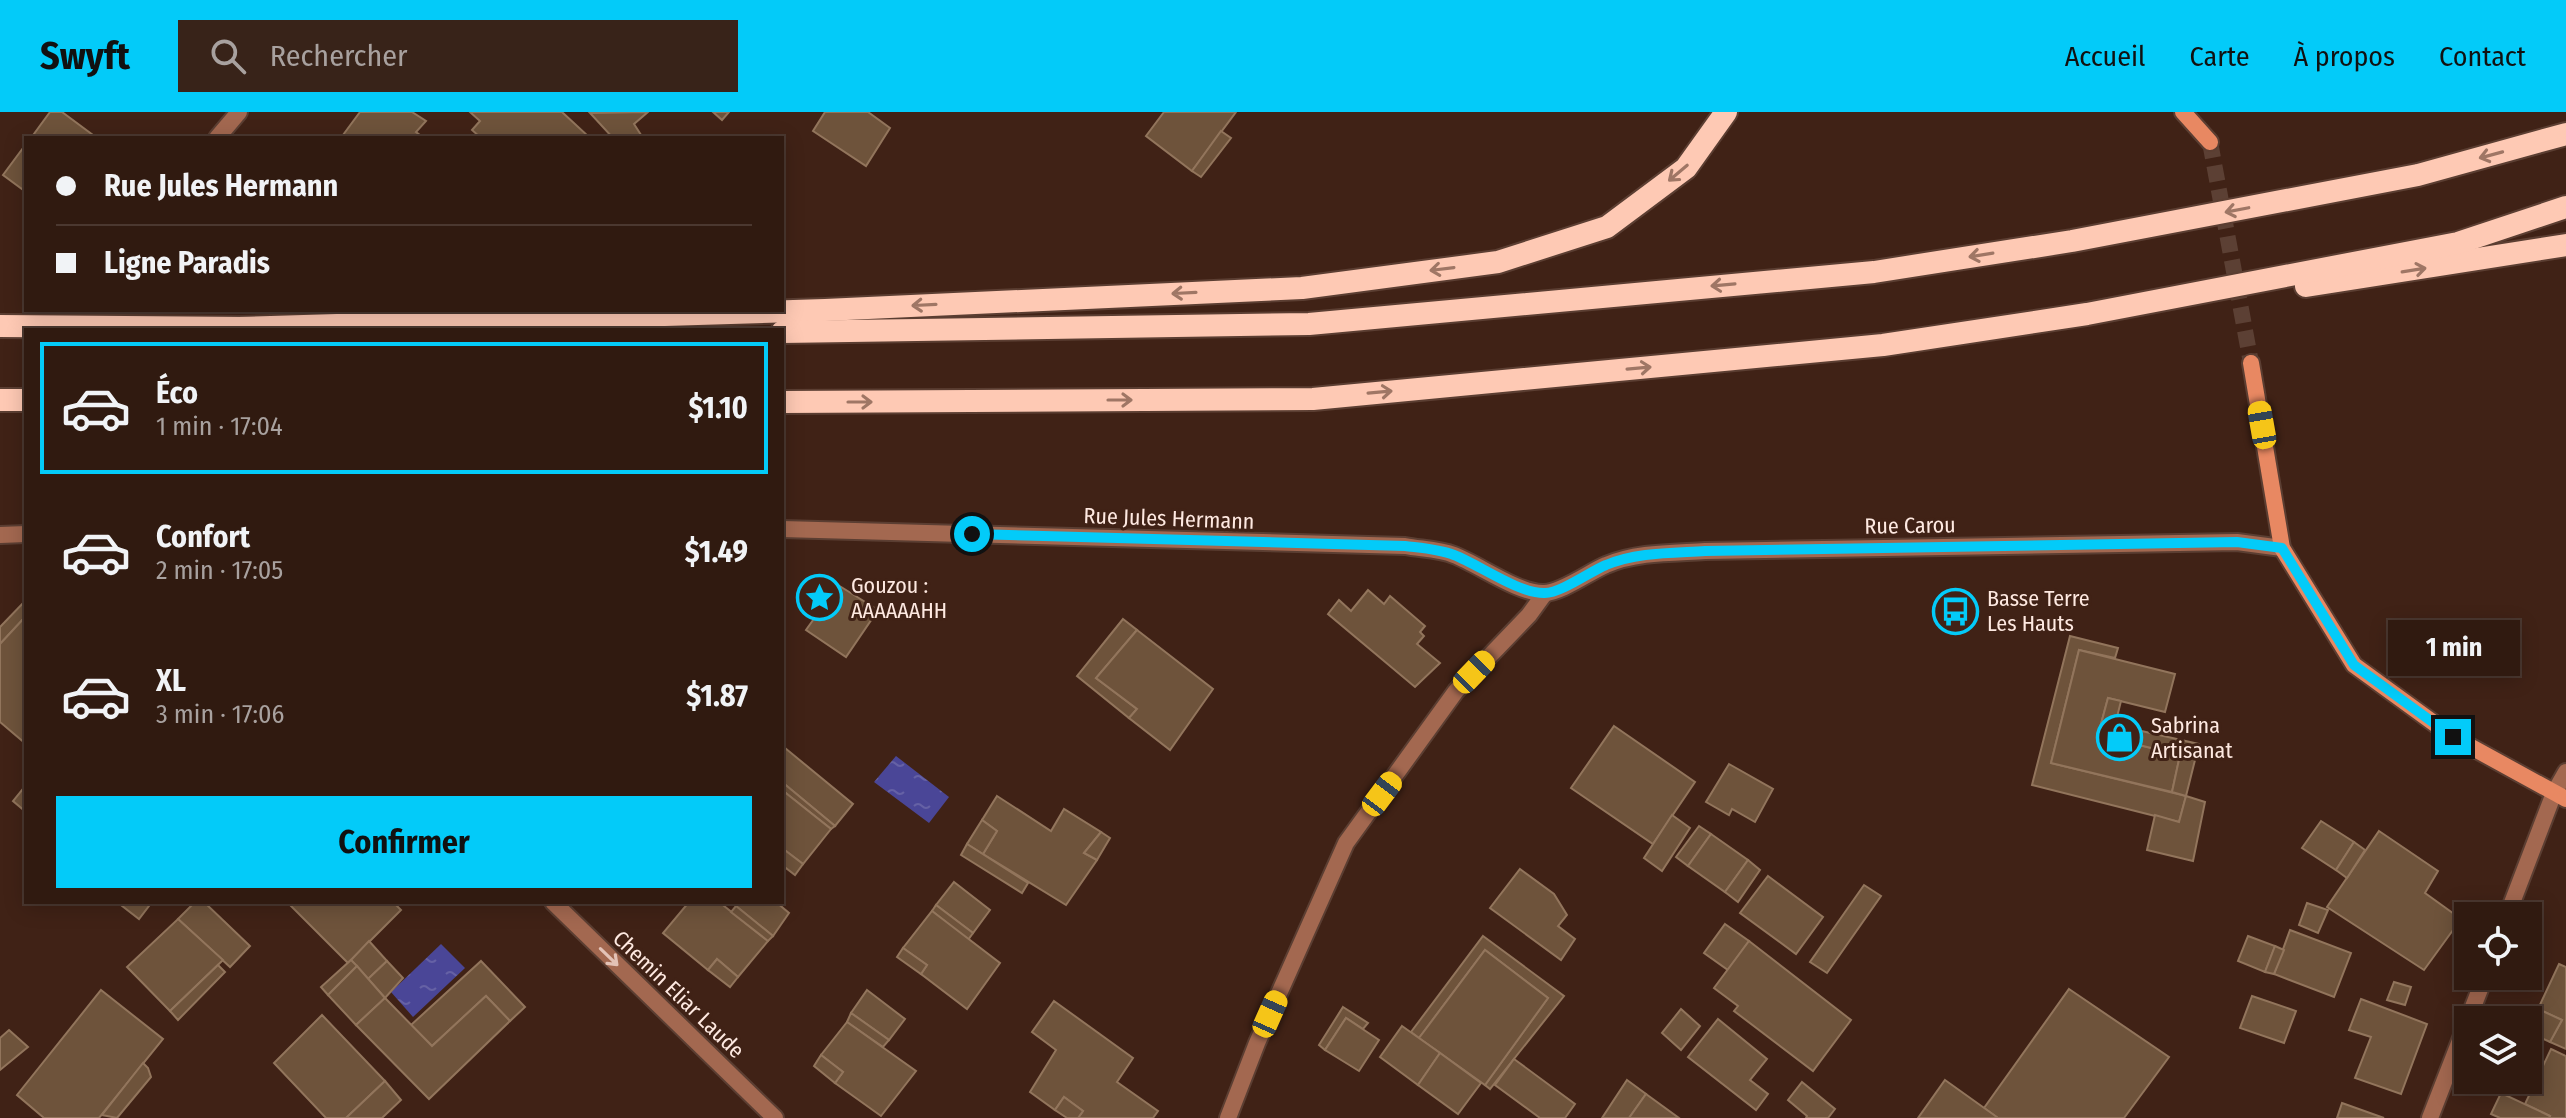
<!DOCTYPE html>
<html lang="fr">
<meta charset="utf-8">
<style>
:root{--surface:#301a10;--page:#382319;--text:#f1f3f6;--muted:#a8a19f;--line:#4b3830;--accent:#03cbf9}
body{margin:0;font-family:"Fira Sans Condensed",sans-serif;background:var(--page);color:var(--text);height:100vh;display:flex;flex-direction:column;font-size:30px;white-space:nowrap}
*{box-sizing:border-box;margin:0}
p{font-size:26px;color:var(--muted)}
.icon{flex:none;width:44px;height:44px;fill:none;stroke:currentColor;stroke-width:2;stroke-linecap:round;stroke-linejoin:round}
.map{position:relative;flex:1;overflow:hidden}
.details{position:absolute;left:24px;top:216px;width:760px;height:576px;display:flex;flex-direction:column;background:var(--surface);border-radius:0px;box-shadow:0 4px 20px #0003,0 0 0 2px var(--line)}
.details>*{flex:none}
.guide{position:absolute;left:24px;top:24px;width:760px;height:176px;border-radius:0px;box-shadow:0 4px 20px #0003,0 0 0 2px var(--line);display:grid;align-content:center;height:176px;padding:0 32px;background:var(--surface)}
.controls{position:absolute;left:2454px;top:790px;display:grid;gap:16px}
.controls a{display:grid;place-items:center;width:88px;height:88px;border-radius:0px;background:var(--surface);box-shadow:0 4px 20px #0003,0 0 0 2px var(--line);font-size:40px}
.end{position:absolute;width:36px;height:36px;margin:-18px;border:10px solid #03cbf9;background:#111;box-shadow:0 0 0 4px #111}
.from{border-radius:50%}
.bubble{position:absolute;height:56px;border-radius:0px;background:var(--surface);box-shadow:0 4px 20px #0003,0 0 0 2px var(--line);font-size:26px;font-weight:700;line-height:56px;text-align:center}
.car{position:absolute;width:24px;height:48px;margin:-24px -12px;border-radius:10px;box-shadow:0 0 6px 2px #0007;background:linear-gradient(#f5c518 24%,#345 0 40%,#f5c518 0 76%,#345 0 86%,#f5c518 0)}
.guide b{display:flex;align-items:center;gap:28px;height:76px;font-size:30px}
.guide b+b{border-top:2px solid var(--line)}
.guide i{width:20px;height:20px;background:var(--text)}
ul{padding:14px 0 0;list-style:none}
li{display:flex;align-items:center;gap:24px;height:132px;margin:0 16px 12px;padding:0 16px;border:4px solid transparent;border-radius:0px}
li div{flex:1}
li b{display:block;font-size:30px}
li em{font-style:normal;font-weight:700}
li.current{border-color:var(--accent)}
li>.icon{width:72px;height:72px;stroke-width:1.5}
.button{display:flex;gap:16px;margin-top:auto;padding:16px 32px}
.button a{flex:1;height:92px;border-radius:0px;background:var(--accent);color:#111;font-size:32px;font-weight:700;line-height:92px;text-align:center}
header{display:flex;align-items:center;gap:48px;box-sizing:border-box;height:112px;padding:0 40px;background:var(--accent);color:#111}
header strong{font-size:38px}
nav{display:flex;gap:44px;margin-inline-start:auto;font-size:28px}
.search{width:560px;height:72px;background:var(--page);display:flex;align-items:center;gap:20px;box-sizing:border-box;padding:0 28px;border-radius:0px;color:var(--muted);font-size:30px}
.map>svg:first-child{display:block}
.water{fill:url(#water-ripples)}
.building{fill:#6e533b;stroke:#92755c;stroke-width:2}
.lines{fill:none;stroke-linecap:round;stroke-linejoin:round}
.secondary-tunnel{stroke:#5c4034;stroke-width:16;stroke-dasharray:16 8;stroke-linecap:butt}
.minor-casing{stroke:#5b3e32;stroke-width:20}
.tertiary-casing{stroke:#5b3e32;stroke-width:20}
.secondary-casing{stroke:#5b3e32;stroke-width:20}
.trunk-casing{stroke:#5b3e32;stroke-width:26}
.minor{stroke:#a36850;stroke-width:16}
.tertiary{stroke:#a36850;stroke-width:16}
.secondary{stroke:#e88862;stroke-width:16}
.trunk{stroke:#fec9b4;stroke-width:22}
.oneway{stroke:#9f7665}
.oneway2{stroke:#e3c2b6}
.route{stroke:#03cbf9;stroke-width:10}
.labels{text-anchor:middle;stroke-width:6;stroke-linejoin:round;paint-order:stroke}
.street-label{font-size:22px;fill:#fee9e1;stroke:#402216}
.poi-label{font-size:22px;fill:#fee9e1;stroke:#402216;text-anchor:start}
</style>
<header>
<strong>Swyft</strong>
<div class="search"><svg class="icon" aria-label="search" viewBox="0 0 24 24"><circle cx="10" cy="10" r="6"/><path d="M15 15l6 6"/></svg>Rechercher</div>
<nav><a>Accueil</a><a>Carte</a><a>À propos</a><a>Contact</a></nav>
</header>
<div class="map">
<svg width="2566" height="1006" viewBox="0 0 2566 1006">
<defs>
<pattern id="water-ripples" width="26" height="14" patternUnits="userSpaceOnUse" patternTransform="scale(2)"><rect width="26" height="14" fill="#4a4697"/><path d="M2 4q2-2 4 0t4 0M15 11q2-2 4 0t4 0" fill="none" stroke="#6561a5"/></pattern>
</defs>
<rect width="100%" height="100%" fill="#402216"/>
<g class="water">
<polygon points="896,644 949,685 929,711 874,670"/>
<polygon points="441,832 465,856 413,905 391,880"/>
</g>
<g class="building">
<polygon points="50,0 62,0 97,26 31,26"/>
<polygon points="360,0 412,0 426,9 416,20 424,26 347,26 343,23"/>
<polygon points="470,0 562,0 589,25 481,26 472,18 480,9"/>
<polygon points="648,0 634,12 643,26 613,26 590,1"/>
<polygon points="713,0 729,0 722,8"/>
<polygon points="825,0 868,0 890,16 866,54 813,19"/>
<polygon points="1164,0 1236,0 1192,59 1146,24"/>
<polygon points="1221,19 1231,26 1201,65 1192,59"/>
<polygon points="26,32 26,80 3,63"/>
<polygon points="838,473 878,498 846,545 806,518"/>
<polygon points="1368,478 1384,492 1390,484 1425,514 1420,520 1424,524 1417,532 1440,551 1415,575 1328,502 1339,488 1351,499"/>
<polygon points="26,488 26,504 0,532 0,515"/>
<polygon points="26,504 26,632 0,610 0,532"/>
<polygon points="1123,507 1137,518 1096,566 1137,597 1129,606 1077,564"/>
<polygon points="1137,518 1213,577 1170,638 1129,606 1137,597 1096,566"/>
<polygon points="2070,524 2118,536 2115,546 2079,538 2051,651 2186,684 2179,710 2032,673"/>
<polygon points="2079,538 2175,562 2165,600 2108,586 2098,623 2180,643 2172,680 2051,651"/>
<polygon points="2108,586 2121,589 2115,613 2199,632 2186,684 2172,680 2180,643 2098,623"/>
<polygon points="1614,614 1695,670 1653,732 1571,676"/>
<polygon points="785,636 853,692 835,714 782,670 782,641"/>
<polygon points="1729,652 1773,677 1755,710 1732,697 1729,703 1706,690"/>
<polygon points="782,670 835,714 831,717 782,678"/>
<polygon points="26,673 26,700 13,689"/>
<polygon points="782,678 831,717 803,752 782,736"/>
<polygon points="997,684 1051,719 1064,697 1101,720 1084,741 1097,748 1066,793 983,742 997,719 982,708"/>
<polygon points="2186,684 2205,690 2193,749 2147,738 2155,703 2179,710"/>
<polygon points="1672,703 1690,716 1662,759 1644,746"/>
<polygon points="982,708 997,719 983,742 967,732"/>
<polygon points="2321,709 2354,730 2336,758 2302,736"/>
<polygon points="1699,714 1711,722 1688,754 1676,745"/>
<polygon points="2379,719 2438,759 2425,781 2461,807 2424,858 2327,795"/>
<polygon points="1101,720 1110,726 1097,748 1084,741"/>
<polygon points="1711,722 1748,748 1725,780 1688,754"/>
<polygon points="2354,730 2365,738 2347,766 2336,758"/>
<polygon points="967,732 1028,771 1022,781 961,743"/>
<polygon points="782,736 803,752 795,763 782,753"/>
<polygon points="1748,748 1760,758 1738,790 1725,780"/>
<polygon points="1520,757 1554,782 1567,803 1558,814 1575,827 1561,848 1490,796"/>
<polygon points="1768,764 1823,805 1796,842 1740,801"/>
<polygon points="954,770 990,798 973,821 936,793"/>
<polygon points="1864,773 1881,784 1827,861 1810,850"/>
<polygon points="117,790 152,790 139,807"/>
<polygon points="195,790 204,790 250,834 230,855 178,807"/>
<polygon points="287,790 393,790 401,798 348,851"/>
<polygon points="689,790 719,790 768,829 738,865 717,847 708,858 663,821"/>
<polygon points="740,790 776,790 789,801 773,824 736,794"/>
<polygon points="2307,791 2328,798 2318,821 2299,813"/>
<polygon points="936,793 973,821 968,828 932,799"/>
<polygon points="736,794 773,824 768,829 731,800"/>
<polygon points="932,799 1000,851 967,897 921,862 927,853 903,836"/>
<polygon points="178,807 223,848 170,899 127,855"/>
<polygon points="1725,812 1749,829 1728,858 1704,841"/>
<polygon points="2290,818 2351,841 2334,885 2274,862"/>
<polygon points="1483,824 1564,884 1490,977 1485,973 1548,886 1485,838 1419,926 1411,920"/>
<polygon points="2248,824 2275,834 2265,860 2238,849"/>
<polygon points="369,829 387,849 368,867 351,848"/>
<polygon points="1749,829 1851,908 1813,959 1734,899 1738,894 1714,876"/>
<polygon points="2275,834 2284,838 2274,862 2265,860"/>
<polygon points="903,836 927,853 921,862 897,845"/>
<polygon points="1485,838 1548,886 1485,973 1419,926"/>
<polygon points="717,847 738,865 730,875 708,858"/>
<polygon points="351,848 357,854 328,883 321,875"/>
<polygon points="387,849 403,866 385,886 368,867"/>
<polygon points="481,849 525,895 510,909 486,884 432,934 411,913"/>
<polygon points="2559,852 2566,855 2566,937 2550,930 2562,908 2538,897"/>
<polygon points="218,853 225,860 178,908 170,899"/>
<polygon points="357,854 385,886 356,913 328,883"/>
<polygon points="2394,870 2411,875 2405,893 2387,888"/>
<polygon points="2069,877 2169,945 2124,1006 1998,1006 1984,996"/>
<polygon points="101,878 163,927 99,1006 44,1006 17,983"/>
<polygon points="867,878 905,907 889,928 851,901"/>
<polygon points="486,884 510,909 429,987 356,913 385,886 432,934"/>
<polygon points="2252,884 2296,899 2284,931 2240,916"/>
<polygon points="2361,887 2427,912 2401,982 2355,966 2371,925 2349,918"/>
<polygon points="1054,889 1133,946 1117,970 1158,999 1153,1006 1078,1006 1083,999 1064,985 1055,998 1030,980 1056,938 1032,920"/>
<polygon points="1343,895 1368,911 1363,917 1346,906 1325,938 1319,933"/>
<polygon points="1681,897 1700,914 1681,938 1662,921"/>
<polygon points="2538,897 2562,908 2550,930 2528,920"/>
<polygon points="851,901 889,928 883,935 847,910"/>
<polygon points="322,903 385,969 346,1006 326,1006 274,951"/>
<polygon points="1346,906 1379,928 1359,959 1325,938"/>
<polygon points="1718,907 1767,947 1750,968 1768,982 1756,998 1688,945"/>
<polygon points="847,910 916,959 881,1004 835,971 843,960 821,943"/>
<polygon points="1402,914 1440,941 1418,973 1380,945"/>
<polygon points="9,918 28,935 0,958 0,926"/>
<polygon points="2551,937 2566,944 2566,1006 2549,1006 2550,1004 2525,992"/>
<polygon points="1440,941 1481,971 1458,1002 1418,973"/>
<polygon points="821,943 843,960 835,971 814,954"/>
<polygon points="1514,947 1575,992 1565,1006 1540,1006 1495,973"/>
<polygon points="143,951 148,956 151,965 117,1006 102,1003"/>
<polygon points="1627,968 1646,982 1629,1006 1602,1006"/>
<polygon points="1945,968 1994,1003 1998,1006 1918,1006"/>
<polygon points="385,969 401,988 382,1006 346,1006"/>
<polygon points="1802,970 1835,997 1828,1006 1806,1006 1807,1004 1788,988"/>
<polygon points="2501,981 2550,1004 2549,1006 2500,1006 2491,1002"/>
<polygon points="1646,982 1679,1006 1629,1006"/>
<polygon points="1064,985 1083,999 1078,1006 1067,1006 1055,998"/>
<polygon points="2342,991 2384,1006 2337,1006"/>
</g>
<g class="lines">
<polyline class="secondary-tunnel" points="2210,30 2251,251"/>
<defs>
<g id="minor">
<polyline points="217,26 239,0"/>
<polyline points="553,790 775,1006"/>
<polyline points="2507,804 2554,681 2566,660"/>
<polyline points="2468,908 2485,864"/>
<polyline points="1228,1006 1257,931 1346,731 1456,579 1529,503 1545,481"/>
<polyline points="2430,1006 2468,908"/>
</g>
<g id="tertiary">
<path d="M782,417L1405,434C1420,437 1439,437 1454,443C1478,452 1519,482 1544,481C1561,481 1591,459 1606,453C1636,440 1673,441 1705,439L2237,430L2282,436"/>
<polyline points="0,423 26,422"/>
</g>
<g id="secondary">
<polyline points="2183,0 2210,30"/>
<polyline points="2251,251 2282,436 2354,553 2453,625 2566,687"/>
</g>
<g id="trunk">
<polyline points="2306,174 2566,133"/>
<polyline points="0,214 251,216"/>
<polyline points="239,216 825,198 1302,176 1498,150 1607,115 1686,56 1726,0"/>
<polyline points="782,220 1309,212 1874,160 2072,129 2418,63 2566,22"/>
<polyline points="0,288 26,288"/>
<polyline points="782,290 1313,287 1883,233 2087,202 2458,131 2566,95"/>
</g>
</defs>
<use href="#minor" class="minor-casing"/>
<use href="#tertiary" class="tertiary-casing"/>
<use href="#secondary" class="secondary-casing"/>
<use href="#trunk" class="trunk-casing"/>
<use href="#minor" class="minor"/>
<use href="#tertiary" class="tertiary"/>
<use href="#secondary" class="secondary"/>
<use href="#trunk" class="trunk"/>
</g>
<defs><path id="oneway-shaft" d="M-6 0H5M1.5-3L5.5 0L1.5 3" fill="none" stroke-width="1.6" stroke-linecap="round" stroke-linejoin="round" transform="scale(2)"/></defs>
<g class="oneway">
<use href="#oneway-shaft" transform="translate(2491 43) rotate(165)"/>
<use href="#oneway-shaft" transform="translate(1678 61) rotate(140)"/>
<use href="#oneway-shaft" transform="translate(2237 98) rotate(169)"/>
<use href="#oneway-shaft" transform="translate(1981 143) rotate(171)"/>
<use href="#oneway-shaft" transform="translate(1442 157) rotate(173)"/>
<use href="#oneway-shaft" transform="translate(2414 158) rotate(-9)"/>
<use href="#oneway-shaft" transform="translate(1723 173) rotate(175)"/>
<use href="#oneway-shaft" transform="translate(1184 181) rotate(177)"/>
<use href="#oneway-shaft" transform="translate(924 193) rotate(177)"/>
<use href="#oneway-shaft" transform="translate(1639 256) rotate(-5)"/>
<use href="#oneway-shaft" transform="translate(1380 280) rotate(-5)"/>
<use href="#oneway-shaft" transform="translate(1120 288)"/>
<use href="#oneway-shaft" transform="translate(860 290)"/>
</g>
<use class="oneway2" href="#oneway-shaft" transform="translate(609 845) rotate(44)"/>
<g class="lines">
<path class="route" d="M972,422L1405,434C1421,436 1439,437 1454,443C1478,452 1519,482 1545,481C1561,481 1591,459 1606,453C1636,440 1673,441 1705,439L2237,430L2282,436L2354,553L2453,625"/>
</g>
<defs>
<symbol id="sight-ring" viewBox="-11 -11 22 22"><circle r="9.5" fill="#402216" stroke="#03cbf9" stroke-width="1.5"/><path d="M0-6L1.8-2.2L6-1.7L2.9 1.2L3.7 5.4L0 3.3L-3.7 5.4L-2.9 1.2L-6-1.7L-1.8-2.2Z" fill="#03cbf9"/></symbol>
<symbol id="bus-ring" viewBox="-11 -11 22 22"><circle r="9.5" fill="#402216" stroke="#03cbf9" stroke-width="1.5"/><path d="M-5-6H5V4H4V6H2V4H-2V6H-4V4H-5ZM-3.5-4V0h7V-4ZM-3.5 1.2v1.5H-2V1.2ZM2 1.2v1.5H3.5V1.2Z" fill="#03cbf9"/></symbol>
<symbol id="shop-ring" viewBox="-11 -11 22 22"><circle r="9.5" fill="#402216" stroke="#03cbf9" stroke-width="1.5"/><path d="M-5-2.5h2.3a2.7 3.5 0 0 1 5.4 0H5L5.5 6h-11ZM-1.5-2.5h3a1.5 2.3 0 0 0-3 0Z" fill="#03cbf9"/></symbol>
</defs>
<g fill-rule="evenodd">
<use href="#sight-ring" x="794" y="460" width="51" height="51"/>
<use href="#bus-ring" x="1930" y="474" width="51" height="51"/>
<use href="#shop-ring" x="2094" y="600" width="51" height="51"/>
</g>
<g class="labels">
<g class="street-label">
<text transform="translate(1169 406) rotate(2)" y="8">Rue Jules Hermann</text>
<text transform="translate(1910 413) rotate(-1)" y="8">Rue Carou</text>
<text transform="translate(679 882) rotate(44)" y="8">Chemin Eliar Laude</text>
</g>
<g class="poi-label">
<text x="851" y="481">Gouzou :<tspan x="851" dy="25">AAAAAAHH</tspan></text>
<text x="1987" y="494">Basse Terre<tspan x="1987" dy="25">Les Hauts</tspan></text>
<text x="2151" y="621">Sabrina<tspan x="2151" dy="25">Artisanat</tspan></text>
</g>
</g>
</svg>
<div class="controls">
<a><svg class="icon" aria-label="locate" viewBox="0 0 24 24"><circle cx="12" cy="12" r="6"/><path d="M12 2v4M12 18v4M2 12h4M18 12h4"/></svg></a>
<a><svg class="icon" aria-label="layers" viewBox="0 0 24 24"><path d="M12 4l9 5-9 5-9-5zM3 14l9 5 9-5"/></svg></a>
</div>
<i class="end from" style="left:972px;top:422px"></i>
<i class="end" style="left:2453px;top:625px"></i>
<div class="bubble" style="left:2388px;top:508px;width:132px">1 min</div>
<i class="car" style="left:2262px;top:313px;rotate:350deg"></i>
<i class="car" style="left:1474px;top:560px;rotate:44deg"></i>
<i class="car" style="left:1382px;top:682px;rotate:37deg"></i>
<i class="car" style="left:1270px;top:902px;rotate:24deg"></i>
<div class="guide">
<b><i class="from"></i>Rue Jules Hermann</b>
<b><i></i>Ligne Paradis</b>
</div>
<section class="details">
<ul>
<li class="current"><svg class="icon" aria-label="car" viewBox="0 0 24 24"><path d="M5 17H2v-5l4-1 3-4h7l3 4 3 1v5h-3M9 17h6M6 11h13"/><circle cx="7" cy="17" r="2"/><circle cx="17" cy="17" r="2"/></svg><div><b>Éco</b><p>1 min · 17:04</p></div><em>$1.10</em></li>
<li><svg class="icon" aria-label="car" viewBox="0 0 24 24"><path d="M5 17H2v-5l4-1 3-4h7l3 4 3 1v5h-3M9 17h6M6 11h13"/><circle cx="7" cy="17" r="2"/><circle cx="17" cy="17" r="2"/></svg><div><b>Confort</b><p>2 min · 17:05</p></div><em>$1.49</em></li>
<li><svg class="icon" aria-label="car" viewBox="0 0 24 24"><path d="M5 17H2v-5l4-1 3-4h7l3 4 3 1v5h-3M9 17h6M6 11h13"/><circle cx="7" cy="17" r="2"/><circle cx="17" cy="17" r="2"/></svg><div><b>XL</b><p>3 min · 17:06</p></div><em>$1.87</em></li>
</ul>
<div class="button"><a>Confirmer</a></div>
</section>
</div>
